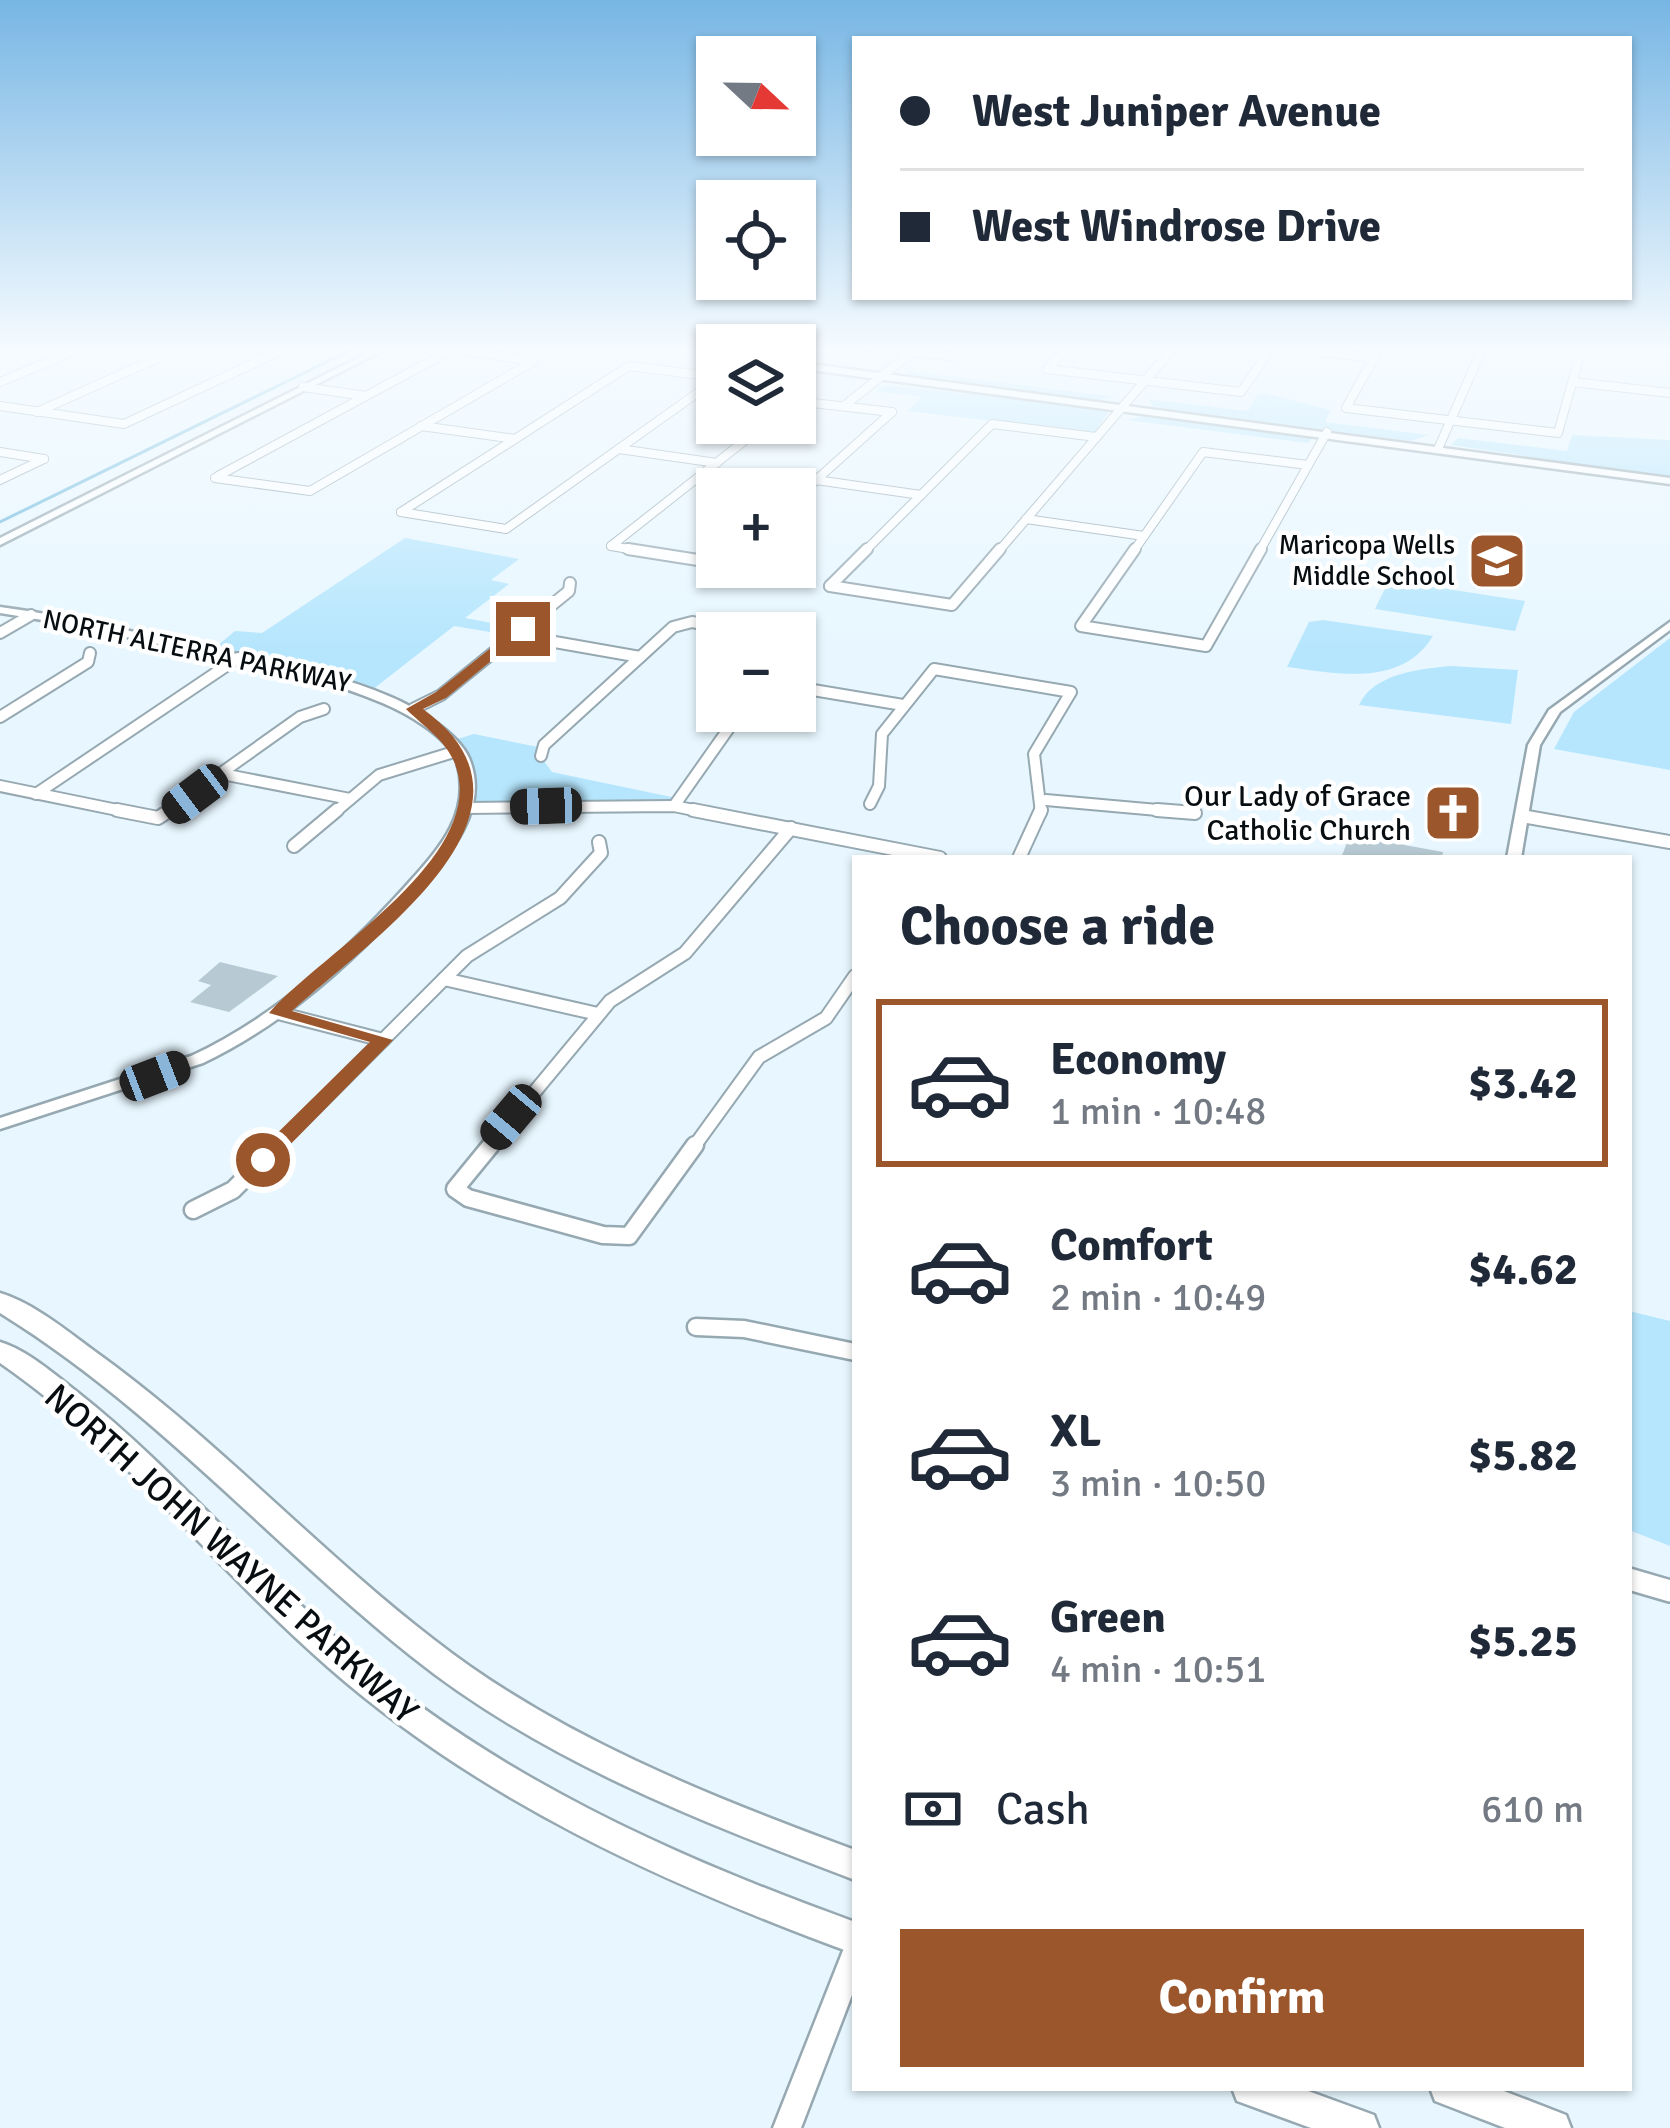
<!DOCTYPE html>
<meta charset="utf-8">
<style>
:root{--surface:#fff;--page:#f2f2f3;--text:#1f2937;--muted:#747a83;--line:#e0e1e3;--accent:#9c562c}
body{margin:0;font-family:Signika,sans-serif;background:var(--page);color:var(--text);height:100vh;display:flex;flex-direction:column;font-size:45px;white-space:nowrap}
*{box-sizing:border-box;margin:0}
p{font-size:39px;color:var(--muted)}
.icon{flex:none;width:66px;height:66px;fill:none;stroke:currentColor;stroke-width:2;stroke-linecap:round;stroke-linejoin:round}
.map{position:relative;flex:1;overflow:hidden}
.drawer{position:absolute;left:852px;top:855px;width:780px;height:1236px;display:flex;flex-direction:column;background:var(--surface);border-radius:0px;box-shadow:0 3px 9px #0004}
.drawer>*{flex:none}
.banner{position:absolute;left:852px;top:36px;width:780px;height:264px;border-radius:0px;box-shadow:0 3px 9px #0004;display:grid;align-content:center;height:264px;padding:0 48px;background:var(--surface)}
.needle{width:78px;rotate:112deg}
.tools{position:absolute;left:696px;top:36px;display:grid;gap:24px}
.tools a{display:grid;place-items:center;width:120px;height:120px;border-radius:0px;background:var(--surface);box-shadow:0 3px 9px #0004;font-size:60px}
.end{position:absolute;width:54px;height:54px;margin:-27px;border:15px solid #9c562c;background:#fff;box-shadow:0 0 0 6px #fff}
.from{border-radius:50%}
.car{position:absolute;width:36px;height:72px;margin:-36px -18px;border-radius:15px;box-shadow:0 0 9px 3px #0007;background:linear-gradient(#222 24%,#8ab4d8 0 40%,#222 0 76%,#8ab4d8 0 86%,#222 0)}
.banner b{display:flex;align-items:center;gap:42px;height:114px;font-size:45px}
.banner b+b{border-top:3px solid var(--line)}
.banner i{width:30px;height:30px;background:var(--text)}
ul{padding:0;list-style:none}
li{display:flex;align-items:center;gap:36px;height:168px;margin:0 24px 18px;padding:0 24px;border:6px solid transparent;border-radius:0px}
li div{flex:1}
li b{display:block;font-size:45px}
li em{font-style:normal;font-weight:700}
li.active{border-color:var(--accent)}
li>.icon{width:108px;height:108px;stroke-width:1.5}
h2{padding:0 48px;font-size:54px;line-height:144px}
.pay{display:flex;align-items:center;gap:30px;height:132px;padding:0 48px;font-size:45px}
.pay p{margin-inline-start:auto}
.primary-button{display:flex;gap:24px;margin-top:auto;padding:24px 48px}
.primary-button a{flex:1;height:138px;border-radius:0px;background:var(--accent);color:#fff;font-size:48px;font-weight:700;line-height:138px;text-align:center}
.map>svg:first-child{display:block}
.green{fill:#b6e6fd}
.lines{fill:none;stroke-linecap:round;stroke-linejoin:round}
.stream{stroke:#6db9dd;stroke-width:3}
.building{fill:#b7cad3}
.minor-far4-casing{stroke:#96a8b1;stroke-width:10}
.minor-far3-casing{stroke:#96a8b1;stroke-width:14}
.minor-far2-casing{stroke:#96a8b1;stroke-width:16}
.minor-far1-casing{stroke:#96a8b1;stroke-width:21}
.minor-casing{stroke:#96a8b1;stroke-width:26}
.tertiary-casing{stroke:#96a8b1;stroke-width:5}
.trunk-casing{stroke:#96a8b1;stroke-width:5}
.minor-far4{stroke:#fff;stroke-width:8}
.minor-far3{stroke:#fff;stroke-width:10}
.minor-far2{stroke:#fff;stroke-width:12}
.minor-far1{stroke:#fff;stroke-width:16}
.minor{stroke:#fff;stroke-width:21}
.tertiary{fill:#fff;fill-rule:evenodd}
.trunk{fill:#fff;fill-rule:evenodd}
.route{fill:#9c562c}
.labels{text-anchor:middle;stroke-width:9;stroke-linejoin:round;paint-order:stroke}
.far-poi-label{font-size:27px;fill:#070d10;stroke:#fff;text-anchor:end}
.far-street-label{font-size:27px;fill:#070d10;stroke:#fff}
.poi-label{font-size:30px;fill:#070d10;stroke:#fff;text-anchor:end}
.near-street-label{font-size:36px;fill:#070d10;stroke:#fff}
</style>
<div class="map">
<svg width="1670" height="2128" viewBox="0 0 1670 2128">
<rect width="100%" height="100%" fill="#e8f7ff"/>
<g class="green">
<polygon points="908,371 1115,397 1094,401 910,381"/>
<polygon points="884,385 1100,408 1110,410 1095,432 1085,432 907,411 922,397 876,391"/>
<polygon points="1264,393 1331,410 1325,422 1429,435 1411,441 1153,407 1148,399 1248,411 1257,395"/>
<polygon points="1151,414 1313,437 1308,443 1127,420"/>
<polygon points="1572,435 1670,440 1670,477 1451,445 1458,438 1567,451"/>
<polygon points="405,538 519,559 491,580 509,584 465,618 523,629 514,636 454,626 372,690 210,652 235,631 262,633"/>
<polygon points="1389,580 1525,601 1515,631 1375,609"/>
<path d="M1323,620L1433,636C1402,687 1340,674 1287,667L1309,622Z"/>
<polygon points="1670,638 1670,770 1554,749 1574,712"/>
<path d="M1451,666L1518,670L1511,724L1359,705C1374,673 1420,669 1451,666Z"/>
<polygon points="474,734 543,748 541,757 552,772 681,799 674,806 467,808 469,788 451,741"/>
<polygon points="1629,1311 1670,1321 1670,1546 1629,1530"/>
</g>
<g class="lines">
<polyline class="stream" points="0,522 357,347"/>
</g>
<g class="building">
<polygon points="1350,835 1443,852 1442,858 1341,858"/>
<polygon points="220,962 257,971 278,976 229,1012 190,1002 211,985 198,981"/>
</g>
<g class="lines">
<defs>
<g id="minor-far4">
<polyline points="252,347 280,351"/>
<polyline points="868,347 955,357 967,347"/>
<polyline points="1277,347 1374,358"/>
<polyline points="1380,347 1346,408 1558,433 1582,347"/>
<polyline points="1047,369 1241,392 1272,347"/>
<polyline points="1047,369 1068,347"/>
<polyline points="0,382 83,347"/>
<polyline points="1573,382 1670,393"/>
<polyline points="303,387 366,396"/>
<polyline points="795,401 892,412"/>
<polyline points="0,406 124,424 280,351"/>
<polyline points="844,406 912,352"/>
<polyline points="37,412 182,347"/>
<polyline points="421,426 515,439"/>
<polyline points="619,449 717,463"/>
<polyline points="1438,449 1483,347"/>
<polyline points="0,452 44,459"/>
<polyline points="218,476 453,349 534,361"/>
<polyline points="215,478 310,491 534,361"/>
<polyline points="0,480 44,459"/>
<polyline points="816,480 921,495"/>
<polyline points="795,499 892,412"/>
<polyline points="401,512 506,529 717,379"/>
<polyline points="401,512 629,366 717,377"/>
<polyline points="1026,519 1144,536"/>
<polyline points="611,546 767,423"/>
<polyline points="611,546 647,552"/>
<polyline points="864,552 992,424 1096,437"/>
<polyline points="998,552 1174,347"/>
<polyline points="1133,552 1203,452 1308,465"/>
<polyline points="1259,552 1327,432"/>
</g>
<g id="minor-far3">
<polyline points="628,549 717,563"/>
<polyline points="1135,549 1081,626 1206,646 1261,549"/>
<polyline points="830,586 952,605 1000,549"/>
<polyline points="830,586 867,549"/>
<polyline points="0,633 31,615"/>
<polyline points="515,635 640,657"/>
<polyline points="795,641 801,643 795,654"/>
<polyline points="795,687 903,705"/>
<polyline points="413,709 441,695 569,591 570,583"/>
<polyline points="0,717 88,662 90,653"/>
<polyline points="541,756 544,745 673,627 692,622 752,633"/>
<polyline points="222,774 350,799"/>
<polyline points="0,786 132,813"/>
<polyline points="36,794 238,658"/>
<polyline points="1046,800 1191,813"/>
<polyline points="870,804 879,786 882,734 934,669 1071,692 1034,754 1041,813"/>
<polyline points="674,806 741,711"/>
<polyline points="467,808 674,806 708,813"/>
<polyline points="165,813 300,717 324,709"/>
<polyline points="334,813 379,775 457,751"/>
</g>
<g id="minor-far2">
<polyline points="117,810 158,818 170,810"/>
<polyline points="693,810 940,858"/>
<polyline points="1157,810 1195,813"/>
<polyline points="1522,816 1670,842"/>
<polyline points="294,846 337,810"/>
<polyline points="1019,858 1041,810"/>
<polyline points="444,979 598,1014"/>
<polyline points="278,1013 383,1040"/>
<polyline points="275,1148 467,956 560,898 601,853 599,842"/>
<polyline points="488,1148 610,1001 685,953 791,828"/>
<polyline points="693,1148 759,1057 826,1018 855,976"/>
</g>
<g id="minor-far1">
<polyline points="491,1145 455,1189 468,1198 603,1235 629,1236 695,1145"/>
<polyline points="193,1210 233,1190 278,1145"/>
<polyline points="696,1327 744,1329 855,1352"/>
</g>
<polyline id="minor" points="1629,1579 1670,1591"/>
<g id="tertiary">
<polygon points="380,347 390,347 0,545 0,538"/>
<polygon points="701,347 717,347 717,351 702,349"/>
<polygon points="795,362 1670,478 1670,484 795,368"/>
<path d="M0,607C69,616 137,633 206,648C268,661 333,672 391,697C415,707 458,733 469,758C491,810 447,857 415,893C355,961 285,1024 203,1063L0,1129V1118L191,1056C273,1018 343,955 404,888C436,852 473,815 457,762C448,736 405,712 380,702C322,677 258,666 196,652C131,638 66,623 0,613Z"/>
<polygon points="1670,622 1670,630 1560,712 1540,745 1521,858 1507,858 1528,745 1549,710"/>
<polygon points="855,1939 855,1987 801,2128 773,2128 846,1943"/>
</g>
<g id="trunk">
<path d="M0,1293C33,1303 66,1330 93,1350C215,1437 315,1548 433,1639C558,1737 707,1795 855,1850V1880C700,1821 542,1761 411,1656C271,1544 154,1408 0,1313Z"/>
<path d="M0,1342C27,1350 54,1374 76,1391C174,1468 253,1565 346,1647C494,1776 672,1856 855,1922V1954C665,1884 482,1802 328,1667C215,1569 125,1449 0,1363Z"/>
<polygon points="1232,2088 1300,2088 1374,2115 1379,2128 1311,2128 1237,2101"/>
<polygon points="1430,2088 1496,2088 1566,2115 1571,2128 1505,2128 1435,2101"/>
</g>
</defs>
<use href="#minor-far4" class="minor-far4-casing"/>
<use href="#minor-far3" class="minor-far3-casing"/>
<use href="#minor-far2" class="minor-far2-casing"/>
<use href="#minor-far1" class="minor-far1-casing"/>
<use href="#minor" class="minor-casing"/>
<use href="#tertiary" class="tertiary-casing"/>
<use href="#trunk" class="trunk-casing"/>
<use href="#minor-far4" class="minor-far4"/>
<use href="#minor-far3" class="minor-far3"/>
<use href="#minor-far2" class="minor-far2"/>
<use href="#minor-far1" class="minor-far1"/>
<use href="#minor" class="minor"/>
<use href="#tertiary" class="tertiary"/>
<use href="#trunk" class="trunk"/>
</g>
<linearGradient id="sky" x2="0" y2="1"><stop stop-color="#77b6e4"/><stop offset="0.54" stop-color="#f5fbff"/><stop offset="1" stop-color="#f5fbff" stop-opacity="0"/></linearGradient>
<rect width="1670" height="645" fill="url(#sky)"/>
<path class="route" d="M518,626L530,629L446,698L423,709C565,811 369,941 292,1011L393,1040L270,1165H255V1155L370,1042L269,1013C321,953 490,856 455,764C446,740 423,726 406,709L436,692Z"/>
<defs>
<symbol id="school-square" viewBox="-11 -11 22 22"><rect x="-9" y="-9" width="18" height="18" rx="4" fill="#9c562c" stroke="#fff"/><path d="M0-5L7-2L0 1L-7-2ZM-4 1L0 2.5L4 1V4Q0 6-4 4Z" fill="#fff"/></symbol>
<symbol id="church-square" viewBox="-11 -11 22 22"><rect x="-9" y="-9" width="18" height="18" rx="4" fill="#9c562c" stroke="#fff"/><path d="M-1.2-6h2.4v3.5h3.3v2.4h-3.3V6h-2.4V-.1h-3.3v-2.4h3.3Z" fill="#fff"/></symbol>
</defs>
<g fill-rule="evenodd">
<use href="#school-square" x="1464" y="528" width="66" height="66"/>
<use href="#church-square" x="1420" y="780" width="66" height="66"/>
</g>
<g class="labels">
<g class="far-poi-label">
<text x="1455" y="554">Maricopa Wells<tspan x="1455" dy="31">Middle School</tspan></text>
</g>
<g class="far-street-label">
<text transform="translate(197 651) rotate(12)" y="9">NORTH ALTERRA PARKWAY</text>
</g>
<g class="poi-label">
<text x="1411" y="806">Our Lady of Grace<tspan x="1411" dy="34">Catholic Church</tspan></text>
</g>
<g class="near-street-label">
<text transform="translate(232 1553) rotate(42)" y="13">NORTH JOHN WAYNE PARKWAY</text>
</g>
</g>
</svg>
<div class="tools">
<a><svg class="needle" viewBox="-14 -14 28 28"><path d="M0-13l5 13h-10z" fill="#e53935"/><path d="M0 13l5-13h-10z" fill="#747a83"/></svg></a>
<a><svg class="icon" aria-label="locate" viewBox="0 0 24 24"><circle cx="12" cy="12" r="6"/><path d="M12 2v4M12 18v4M2 12h4M18 12h4"/></svg></a>
<a><svg class="icon" aria-label="layers" viewBox="0 0 24 24"><path d="M12 4l9 5-9 5-9-5zM3 14l9 5 9-5"/></svg></a>
<a>+</a>
<a>−</a>
</div>
<i class="end from" style="left:263px;top:1160px"></i>
<i class="end" style="left:523px;top:629px"></i>
<i class="car" style="left:195px;top:794px;rotate:233deg"></i>
<i class="car" style="left:546px;top:806px;rotate:268deg"></i>
<i class="car" style="left:155px;top:1076px;rotate:69deg"></i>
<i class="car" style="left:511px;top:1117px;rotate:220deg"></i>
<div class="banner">
<b><i class="from"></i>West Juniper Avenue</b>
<b><i></i>West Windrose Drive</b>
</div>
<section class="drawer">
<h2>Choose a ride</h2>
<ul>
<li class="active"><svg class="icon" aria-label="car" viewBox="0 0 24 24"><path d="M5 17H2v-5l4-1 3-4h7l3 4 3 1v5h-3M9 17h6M6 11h13"/><circle cx="7" cy="17" r="2"/><circle cx="17" cy="17" r="2"/></svg><div><b>Economy</b><p>1 min · 10:48</p></div><em>$3.42</em></li>
<li><svg class="icon" aria-label="car" viewBox="0 0 24 24"><path d="M5 17H2v-5l4-1 3-4h7l3 4 3 1v5h-3M9 17h6M6 11h13"/><circle cx="7" cy="17" r="2"/><circle cx="17" cy="17" r="2"/></svg><div><b>Comfort</b><p>2 min · 10:49</p></div><em>$4.62</em></li>
<li><svg class="icon" aria-label="car" viewBox="0 0 24 24"><path d="M5 17H2v-5l4-1 3-4h7l3 4 3 1v5h-3M9 17h6M6 11h13"/><circle cx="7" cy="17" r="2"/><circle cx="17" cy="17" r="2"/></svg><div><b>XL</b><p>3 min · 10:50</p></div><em>$5.82</em></li>
<li><svg class="icon" aria-label="car" viewBox="0 0 24 24"><path d="M5 17H2v-5l4-1 3-4h7l3 4 3 1v5h-3M9 17h6M6 11h13"/><circle cx="7" cy="17" r="2"/><circle cx="17" cy="17" r="2"/></svg><div><b>Green</b><p>4 min · 10:51</p></div><em>$5.25</em></li>
</ul>
<div class="pay"><svg class="icon" aria-label="cash" viewBox="0 0 24 24"><path d="M3 7h18v10H3z"/><circle cx="12" cy="12" r="2"/></svg>Cash<p>610 m</p></div>
<div class="primary-button"><a>Confirm</a></div>
</section>
</div>
